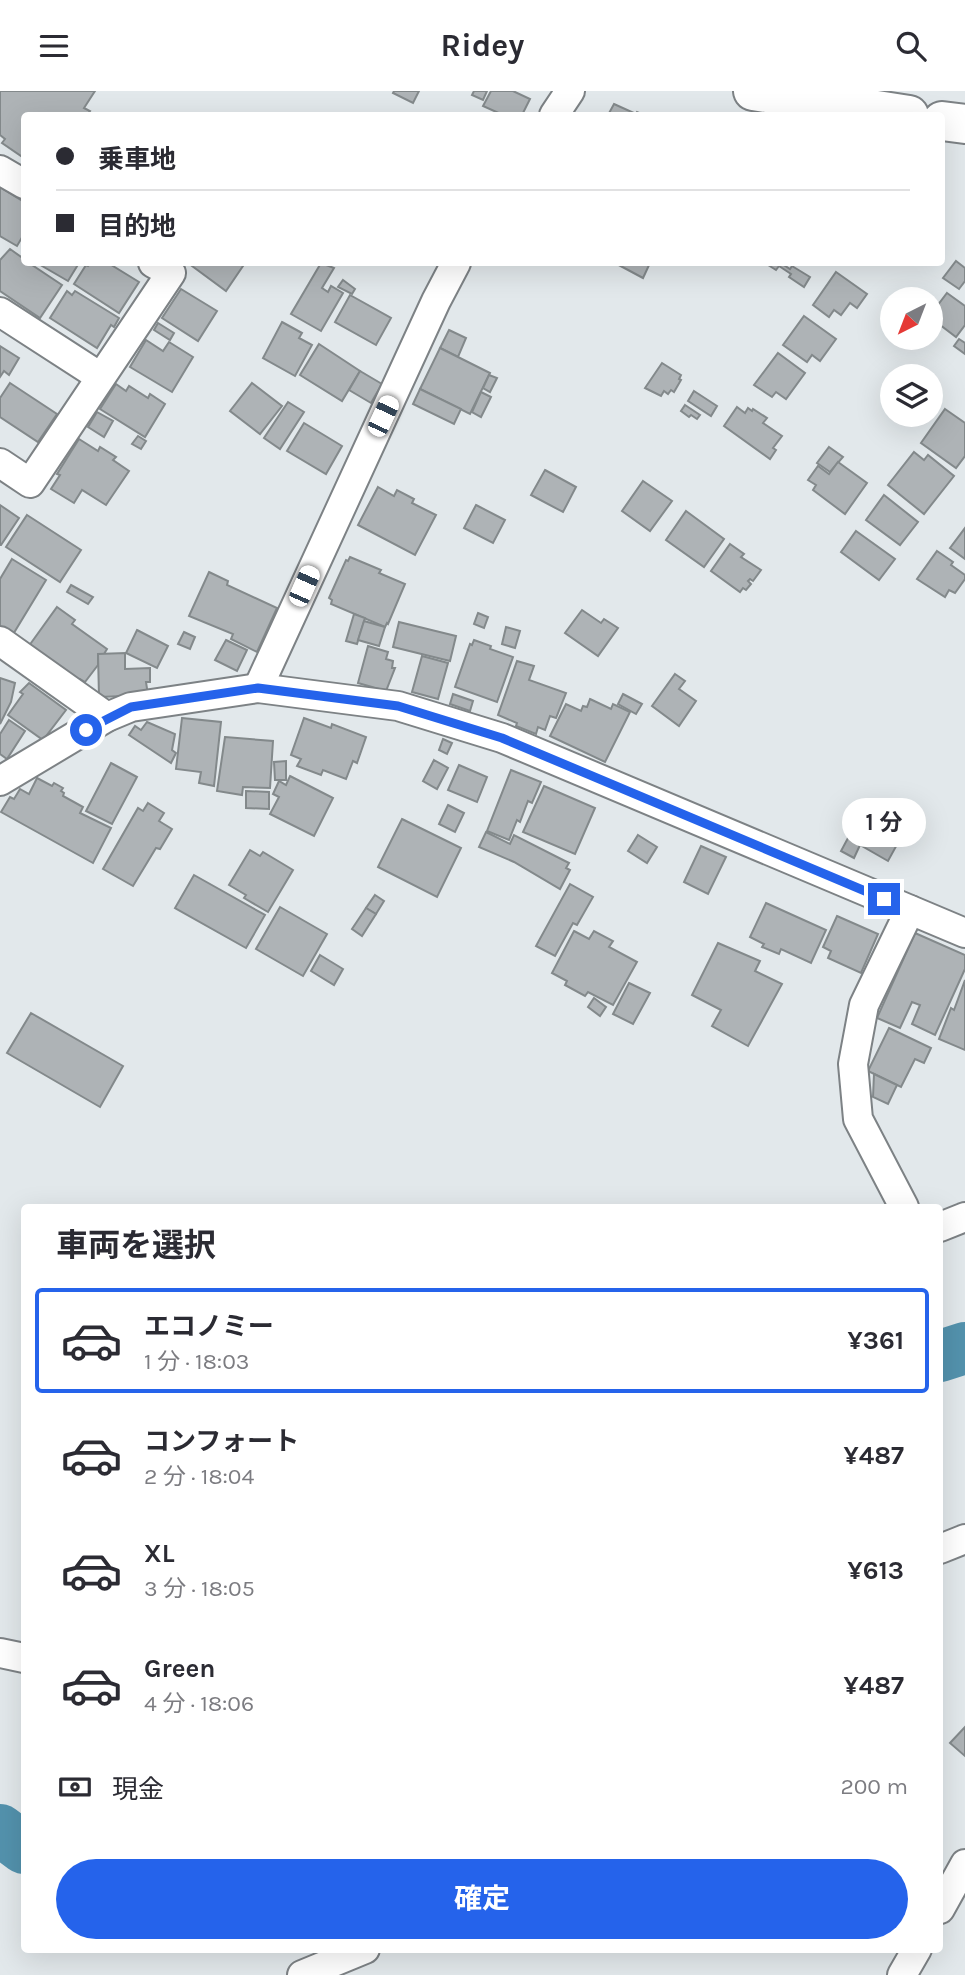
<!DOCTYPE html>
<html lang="ja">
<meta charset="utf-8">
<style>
:root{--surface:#fff;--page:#f7f7f7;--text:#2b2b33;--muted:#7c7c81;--line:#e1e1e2;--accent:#2563eb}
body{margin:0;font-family:Karla,"Noto Sans JP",sans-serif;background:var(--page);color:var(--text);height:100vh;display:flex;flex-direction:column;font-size:26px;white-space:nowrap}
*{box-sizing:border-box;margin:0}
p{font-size:23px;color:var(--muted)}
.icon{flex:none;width:38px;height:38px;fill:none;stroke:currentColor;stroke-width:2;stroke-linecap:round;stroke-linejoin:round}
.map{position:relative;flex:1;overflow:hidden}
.side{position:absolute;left:21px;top:1113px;width:922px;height:749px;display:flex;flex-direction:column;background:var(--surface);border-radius:7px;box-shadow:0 7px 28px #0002}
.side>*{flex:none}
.guide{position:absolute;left:21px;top:21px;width:924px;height:154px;border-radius:7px;box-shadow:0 7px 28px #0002;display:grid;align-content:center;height:154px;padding:0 35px;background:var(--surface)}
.needle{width:46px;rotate:222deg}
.controls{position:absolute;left:880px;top:196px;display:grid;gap:14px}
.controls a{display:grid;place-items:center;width:63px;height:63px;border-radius:50%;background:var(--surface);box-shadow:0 7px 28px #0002;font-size:35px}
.end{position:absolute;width:32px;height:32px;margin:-16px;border:9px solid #2563eb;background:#fff;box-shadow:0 0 0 4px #fff}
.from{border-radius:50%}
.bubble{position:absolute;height:49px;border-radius:24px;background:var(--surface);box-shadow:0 7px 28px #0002;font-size:23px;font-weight:700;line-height:49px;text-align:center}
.car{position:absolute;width:21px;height:42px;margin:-21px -10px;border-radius:9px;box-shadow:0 0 5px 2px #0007;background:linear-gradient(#fff 24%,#345 0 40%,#fff 0 76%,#345 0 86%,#fff 0)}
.guide b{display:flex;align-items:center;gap:24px;height:66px;font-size:26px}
.guide b+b{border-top:2px solid var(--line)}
.guide i{width:18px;height:18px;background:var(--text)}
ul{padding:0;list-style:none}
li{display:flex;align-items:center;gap:21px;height:105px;margin:0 14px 10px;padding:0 21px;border:4px solid transparent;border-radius:7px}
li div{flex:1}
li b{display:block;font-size:26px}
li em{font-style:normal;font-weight:700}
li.selected{border-color:var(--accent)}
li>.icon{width:63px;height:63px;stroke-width:1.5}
h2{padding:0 35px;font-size:32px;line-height:84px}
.pay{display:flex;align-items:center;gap:18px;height:77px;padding:0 35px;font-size:26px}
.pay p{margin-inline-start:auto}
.button{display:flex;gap:14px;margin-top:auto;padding:14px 35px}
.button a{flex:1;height:80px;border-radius:42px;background:var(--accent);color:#fff;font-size:28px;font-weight:700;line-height:80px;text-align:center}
header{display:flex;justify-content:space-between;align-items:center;height:91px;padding:0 35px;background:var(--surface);font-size:32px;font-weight:700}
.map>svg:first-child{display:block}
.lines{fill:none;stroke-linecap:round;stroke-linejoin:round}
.river{stroke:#5392ad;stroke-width:52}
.building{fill:#aeb3b6;stroke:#83898b;stroke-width:2}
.minor-casing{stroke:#7d8285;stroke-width:32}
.highway-casing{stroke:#7d8285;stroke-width:42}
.minor{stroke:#fff;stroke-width:28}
.highway{stroke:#fff;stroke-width:38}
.route{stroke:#2563eb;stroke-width:9}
</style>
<header><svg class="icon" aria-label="menu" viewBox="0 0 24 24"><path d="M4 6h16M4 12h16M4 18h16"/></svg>Ridey<svg class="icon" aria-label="search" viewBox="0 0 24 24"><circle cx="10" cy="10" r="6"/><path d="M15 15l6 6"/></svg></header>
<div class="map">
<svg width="965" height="1884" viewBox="0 0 965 1884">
<rect width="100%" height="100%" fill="#e2e8eb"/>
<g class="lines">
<g class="river">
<polyline points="940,1265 965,1257"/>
<polyline points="0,1739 24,1757"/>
</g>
</g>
<g class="building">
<polygon points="0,0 95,0 84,17 90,20 87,24 24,24 24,67 2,52 5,48 0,44"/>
<polygon points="394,0 419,0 413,12 393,2"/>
<polygon points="474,0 487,0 483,9 472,4"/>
<polygon points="491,0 513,0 530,8 522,24 503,24 483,15"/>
<polygon points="614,13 636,23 637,21 644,24 608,24"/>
<polygon points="0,96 24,111 24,143 17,155 0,145"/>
<polygon points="10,158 24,168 24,172 29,172 62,194 40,227 0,200 0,169"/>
<polygon points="956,170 965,177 965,190 959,198 943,187"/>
<polygon points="37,172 79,172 68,190"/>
<polygon points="91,172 108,172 139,191 119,222 74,193 86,174 88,175"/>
<polygon points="188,172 245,172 226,200"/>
<polygon points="321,172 334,177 322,197 328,201 331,195 343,202 321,240 291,223"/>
<polygon points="615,172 650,172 643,187"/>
<polygon points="765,172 786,172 784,174 790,178 792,175 810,186 804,196 789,186 791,183 779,175 776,179"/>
<polygon points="836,181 867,203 857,217 850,212 841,224 834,219 829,226 813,214"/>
<polygon points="343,189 355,198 352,203 338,196"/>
<polygon points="181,198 217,220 198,250 162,227"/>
<polygon points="67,200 72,204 75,200 119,227 114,236 111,234 97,257 50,227"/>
<polygon points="947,202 965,215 965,234 956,246 931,227 931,223"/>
<polygon points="350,204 391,227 376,254 335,231"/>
<polygon points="804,225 836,248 820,270 812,264 807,271 783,254"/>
<polygon points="282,231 302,242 299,247 312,254 295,285 263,267"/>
<polygon points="158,232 174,242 170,249 154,239"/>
<polygon points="449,239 466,247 458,266 440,257"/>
<polygon points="959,248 965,252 965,263 954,255"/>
<polygon points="146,249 163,260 169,251 193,266 172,301 130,276"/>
<polygon points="319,253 360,280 342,310 300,284"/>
<polygon points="0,255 19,267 9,284 4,280 0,286"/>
<polygon points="440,257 490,282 470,323 420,298"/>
<polygon points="778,262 805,282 786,308 776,301 772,306 754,294"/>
<polygon points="662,272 681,284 679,288 681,289 674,301 671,299 668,303 664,300 661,305 645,297"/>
<polygon points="360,280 382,293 371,312 349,299"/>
<polygon points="489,284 497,287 490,301 483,297"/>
<polygon points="10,292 57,323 38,351 0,326 0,307"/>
<polygon points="252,292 282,315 260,343 230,320"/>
<polygon points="116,293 126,300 129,295 148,307 150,303 165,313 145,346 100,318"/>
<polygon points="420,298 461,318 454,333 413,313"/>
<polygon points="694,300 717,315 711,325 688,310"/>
<polygon points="481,301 491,306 481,326 472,321"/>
<polygon points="288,311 304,321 280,358 264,347"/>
<polygon points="685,314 700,324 697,328 691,324 689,326 681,320"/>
<polygon points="737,316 745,322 748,317 752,320 753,318 767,327 763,332 782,345 773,357 776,359 770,368 724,335"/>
<polygon points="945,318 965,332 965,365 956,377 921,352"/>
<polygon points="97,321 113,330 104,346 88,336"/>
<polygon points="304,332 342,355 326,383 287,360"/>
<polygon points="138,345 146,350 141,358 132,353"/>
<polygon points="79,348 98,360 100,356 116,366 113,369 129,380 106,414 82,399 74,412 51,398 60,384 57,383"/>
<polygon points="829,356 843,366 830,381 817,372"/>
<polygon points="914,361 924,369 928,364 954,385 924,423 888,394"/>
<polygon points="838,371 867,392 845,423 813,399 816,394 808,389 818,375 829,383"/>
<polygon points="545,379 576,396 563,421 531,404"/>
<polygon points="643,390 672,410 650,440 622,420"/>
<polygon points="378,396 394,405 397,399 414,408 412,412 436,424 415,464 358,434"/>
<polygon points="884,404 918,431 900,454 866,429"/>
<polygon points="0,414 19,427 1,454 0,454"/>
<polygon points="476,414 505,429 493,452 464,437"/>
<polygon points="686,420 724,448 704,476 666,449"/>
<polygon points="27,424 81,459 60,491 6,456"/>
<polygon points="965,437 965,468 950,457"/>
<polygon points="856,440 895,468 879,489 841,461"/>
<polygon points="730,453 744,463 741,466 761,479 753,490 750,488 748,490 751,493 746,499 743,497 740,501 711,480"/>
<polygon points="937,460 953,471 951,474 965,484 965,488 955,502 949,499 945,506 917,488"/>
<polygon points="350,466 381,479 379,482 405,493 388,533 387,532 385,536 331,513 332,509 329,507 346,469 348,470"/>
<polygon points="12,468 46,489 12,545 0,537 0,488"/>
<polygon points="209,481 228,490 227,494 277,517 257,561 231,548 233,543 189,525"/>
<polygon points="71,494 93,506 88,513 67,501"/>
<polygon points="57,516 75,529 72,533 107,558 104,563 98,563 98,574 85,591 80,588 75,595 26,559"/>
<polygon points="582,519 601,532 604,528 618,537 598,565 565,542"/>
<polygon points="478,522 488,526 484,537 474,533"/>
<polygon points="354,523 365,527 357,553 346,550"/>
<polygon points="364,530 385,536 379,555 358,549"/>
<polygon points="399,531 456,545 450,570 393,556"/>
<polygon points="506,536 520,540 515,557 502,553"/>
<polygon points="137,539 168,555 157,577 126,562"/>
<polygon points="184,541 195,546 190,558 178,553"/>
<polygon points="226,549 247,559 237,580 215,569"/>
<polygon points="474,549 491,555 490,558 513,566 497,611 455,596 470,553 472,554"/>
<polygon points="368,555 388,561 386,568 393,570 392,577 395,577 386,600 358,592"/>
<polygon points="125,562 125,578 150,577 150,591 146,591 148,604 99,606 98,563"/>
<polygon points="422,565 448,572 438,608 412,601"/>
<polygon points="517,570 534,575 529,589 566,602 556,627 550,625 545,639 538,636 536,643 516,635 517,632 498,624"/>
<polygon points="675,583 685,590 679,598 696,610 679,635 652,615"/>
<polygon points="0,587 15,592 11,611 0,633"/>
<polygon points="29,592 66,619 43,649 8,624 23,603 20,601"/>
<polygon points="453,603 473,610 470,620 450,613"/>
<polygon points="623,603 642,613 636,623 618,613"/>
<polygon points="590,608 611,618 613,613 630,621 605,671 550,645 566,613 581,620 583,615 587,616"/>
<polygon points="182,627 221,631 214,695 199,692 201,681 176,678"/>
<polygon points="304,627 331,637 332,633 366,646 357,672 353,670 346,688 323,679 321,684 297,675 301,668 291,664"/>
<polygon points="9,629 25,640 7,668 0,663 0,643"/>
<polygon points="147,631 175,643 172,659 176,662 171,672 129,644 135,635 141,639"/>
<polygon points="225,646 273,650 270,697 243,696 242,704 217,700"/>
<polygon points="443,648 452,652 447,663 439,659"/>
<polygon points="434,669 448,677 437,698 423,690"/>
<polygon points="286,670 286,689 275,689 274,671"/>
<polygon points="111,672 137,686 112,733 86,720"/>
<polygon points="459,674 487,686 477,711 448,699"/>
<polygon points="511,679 541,691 532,712 528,710 520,731 517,729 509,749 487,740"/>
<polygon points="290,685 333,707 314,745 270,723 279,706 273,703 279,690 286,694"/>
<polygon points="37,687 52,695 54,692 63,697 61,700 64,702 63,705 83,716 80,722 111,737 93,772 1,721 10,706 14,708 20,698 29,703"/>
<polygon points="544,695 595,717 575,763 523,741"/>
<polygon points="246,700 269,701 269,718 246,717"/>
<polygon points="873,710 910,730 888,770 860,754 854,767 841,760 848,747 851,748"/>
<polygon points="148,712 164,722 159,730 172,738 160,758 156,757 133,795 103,778 138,717 143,720"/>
<polygon points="448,714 464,722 455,741 439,733"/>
<polygon points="402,728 461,757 437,806 378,776"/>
<polygon points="486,741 510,753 514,744 569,772 566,777 570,779 560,798 514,771 479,756"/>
<polygon points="638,744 657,756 647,772 628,760"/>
<polygon points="701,755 726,766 708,803 684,791"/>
<polygon points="250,759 260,765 263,761 293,779 268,821 244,807 246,804 229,794"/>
<polygon points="194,784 265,824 246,857 175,817"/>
<polygon points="570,793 593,806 577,834 573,832 555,865 536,855"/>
<polygon points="375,804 384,810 376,823 366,817"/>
<polygon points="766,812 826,839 811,872 781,858 779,863 762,856 764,853 750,846"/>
<polygon points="280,816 327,843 303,885 256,858"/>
<polygon points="366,817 376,823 362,845 352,838"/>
<polygon points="837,825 878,843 861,882 828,867 831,860 823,856"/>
<polygon points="574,840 589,848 594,840 613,850 609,856 637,871 613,914 588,901 585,905 565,894 567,890 552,882"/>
<polygon points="915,842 965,864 965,878 935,944 912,933 920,914 912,911 900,937 877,927"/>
<polygon points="718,852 760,870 755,880 782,893 748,955 712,935 721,919 692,904"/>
<polygon points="320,864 343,878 334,894 311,880"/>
<polygon points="965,889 965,959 939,948 951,917 954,919"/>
<polygon points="629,892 650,902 633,933 613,923"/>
<polygon points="594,907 606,916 600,925 588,916"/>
<polygon points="31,922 123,975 100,1016 7,962"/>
<polygon points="889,937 931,957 924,972 915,968 901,996 868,980"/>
<polygon points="874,983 897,994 888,1013 873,1006"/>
<polygon points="965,1636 965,1665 950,1652"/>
</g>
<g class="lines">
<defs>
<g id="minor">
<polyline points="554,24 570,0"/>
<polyline points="0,79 24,93"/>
<polyline points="0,221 99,285"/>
<polyline points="0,372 30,392 171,182 153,172"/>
<polyline points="0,550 107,626"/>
<polyline points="258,597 436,210 456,172"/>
<polyline points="0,690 107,626 131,616 258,597 398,615 502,647 965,842"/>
<polyline points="904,1116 858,1028 853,973 864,914 910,819"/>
<polyline points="940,1136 965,1126"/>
<polyline points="940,1458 965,1448"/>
<polyline points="0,1562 24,1567"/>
<polyline points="940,1818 965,1773"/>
<polyline points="302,1884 365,1858"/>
<polyline points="902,1884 917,1858"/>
</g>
<g id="highway">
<polyline points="753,0 909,24"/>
<polyline points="942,30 965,33"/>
</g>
</defs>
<use href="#minor" class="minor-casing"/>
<use href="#highway" class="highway-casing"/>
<use href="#minor" class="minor"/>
<use href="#highway" class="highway"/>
</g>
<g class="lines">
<polyline class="route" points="86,639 131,616 258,597 398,615 502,647 884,808"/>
</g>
</svg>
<div class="controls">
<a><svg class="needle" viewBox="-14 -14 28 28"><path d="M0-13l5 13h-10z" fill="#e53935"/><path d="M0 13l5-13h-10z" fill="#7c7c81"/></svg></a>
<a><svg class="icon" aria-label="layers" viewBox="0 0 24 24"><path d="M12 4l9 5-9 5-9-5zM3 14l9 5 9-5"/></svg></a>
</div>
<i class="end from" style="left:86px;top:639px"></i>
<i class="end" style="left:884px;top:808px"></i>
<div class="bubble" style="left:842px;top:707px;width:84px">1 分</div>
<i class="car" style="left:383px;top:325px;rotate:25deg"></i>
<i class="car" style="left:304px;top:495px;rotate:24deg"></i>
<div class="guide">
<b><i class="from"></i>乗車地</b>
<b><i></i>目的地</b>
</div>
<section class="side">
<h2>車両を選択</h2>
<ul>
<li class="selected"><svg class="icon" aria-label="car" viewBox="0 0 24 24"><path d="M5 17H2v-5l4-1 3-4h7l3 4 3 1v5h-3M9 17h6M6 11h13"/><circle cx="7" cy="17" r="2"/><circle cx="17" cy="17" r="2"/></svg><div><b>エコノミー</b><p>1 分 · 18:03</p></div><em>¥361</em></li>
<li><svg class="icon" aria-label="car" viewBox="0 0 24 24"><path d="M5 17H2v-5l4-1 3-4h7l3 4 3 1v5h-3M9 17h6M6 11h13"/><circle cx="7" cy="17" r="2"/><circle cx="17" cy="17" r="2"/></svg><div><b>コンフォート</b><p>2 分 · 18:04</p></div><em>¥487</em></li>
<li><svg class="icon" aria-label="car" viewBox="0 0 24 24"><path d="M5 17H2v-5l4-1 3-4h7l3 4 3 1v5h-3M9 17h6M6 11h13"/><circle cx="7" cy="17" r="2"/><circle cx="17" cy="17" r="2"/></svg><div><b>XL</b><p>3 分 · 18:05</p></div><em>¥613</em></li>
<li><svg class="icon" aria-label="car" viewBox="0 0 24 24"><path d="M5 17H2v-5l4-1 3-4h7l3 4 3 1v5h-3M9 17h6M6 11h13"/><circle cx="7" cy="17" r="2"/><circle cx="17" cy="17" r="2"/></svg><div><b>Green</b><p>4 分 · 18:06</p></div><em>¥487</em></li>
</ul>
<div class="pay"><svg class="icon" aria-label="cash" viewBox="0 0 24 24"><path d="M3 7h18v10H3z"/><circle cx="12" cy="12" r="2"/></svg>現金<p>200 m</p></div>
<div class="button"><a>確定</a></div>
</section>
</div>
